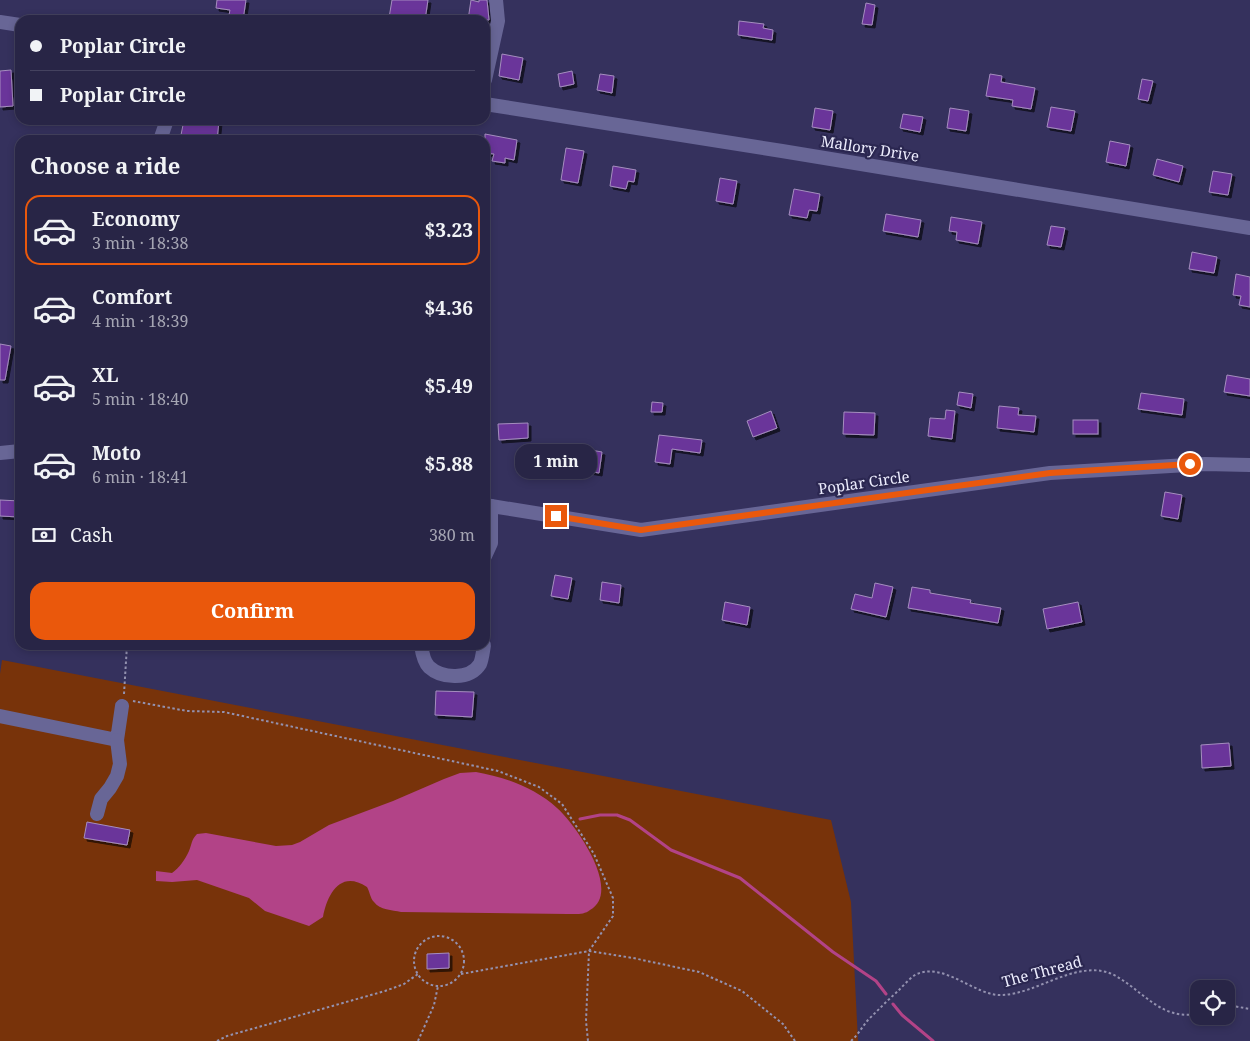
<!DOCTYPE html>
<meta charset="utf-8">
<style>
:root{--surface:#282546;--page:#302d4d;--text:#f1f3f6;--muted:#a5a5b3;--line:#44425f;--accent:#ea580c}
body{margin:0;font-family:"Noto Serif",serif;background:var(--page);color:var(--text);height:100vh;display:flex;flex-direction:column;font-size:19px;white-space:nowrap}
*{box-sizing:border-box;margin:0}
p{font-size:16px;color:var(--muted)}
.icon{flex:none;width:28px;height:28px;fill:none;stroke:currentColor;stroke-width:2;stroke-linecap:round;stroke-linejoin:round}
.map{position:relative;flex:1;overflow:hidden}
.sheet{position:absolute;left:15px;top:135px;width:475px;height:515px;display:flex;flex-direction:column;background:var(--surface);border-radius:15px;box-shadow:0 2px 8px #0003,0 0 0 1px var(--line)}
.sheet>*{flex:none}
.hud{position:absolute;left:15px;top:15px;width:475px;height:110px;border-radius:15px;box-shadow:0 2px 8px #0003,0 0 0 1px var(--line);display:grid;align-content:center;height:110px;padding:0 15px;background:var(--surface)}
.buttons{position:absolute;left:1190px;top:980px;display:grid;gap:10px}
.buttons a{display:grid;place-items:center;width:45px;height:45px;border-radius:10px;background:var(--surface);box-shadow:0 2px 8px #0003,0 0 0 1px var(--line);font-size:25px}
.end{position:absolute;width:22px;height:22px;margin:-11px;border:6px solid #ea580c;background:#fff;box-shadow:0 0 0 2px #fff}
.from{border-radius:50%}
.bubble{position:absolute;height:35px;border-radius:15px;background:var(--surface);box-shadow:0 2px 8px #0003,0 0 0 1px var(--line);font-size:16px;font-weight:700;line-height:35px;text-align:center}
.hud b{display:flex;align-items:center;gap:18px;height:48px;font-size:19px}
.hud b+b{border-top:1px solid var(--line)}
.hud i{width:12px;height:12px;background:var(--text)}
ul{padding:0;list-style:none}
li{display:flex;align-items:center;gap:15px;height:70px;margin:0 10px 8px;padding:0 5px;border:2px solid transparent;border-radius:15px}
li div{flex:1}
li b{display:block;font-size:19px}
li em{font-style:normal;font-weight:700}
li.selected{border-color:var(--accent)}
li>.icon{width:45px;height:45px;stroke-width:1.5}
h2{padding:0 15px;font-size:22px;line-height:60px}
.pay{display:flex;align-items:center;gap:12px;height:55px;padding:0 15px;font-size:19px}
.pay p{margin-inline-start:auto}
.primary-button{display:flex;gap:10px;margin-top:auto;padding:10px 15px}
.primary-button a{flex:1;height:58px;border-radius:15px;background:var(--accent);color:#fff;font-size:20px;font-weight:700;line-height:58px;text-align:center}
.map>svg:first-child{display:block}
.green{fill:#78330a}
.water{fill:#b24387}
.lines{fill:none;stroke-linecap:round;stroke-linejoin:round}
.stream{stroke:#b24387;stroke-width:3}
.building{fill:#6b349a;stroke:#a58ebf;filter:url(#shadow)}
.path{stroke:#9492b0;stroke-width:2;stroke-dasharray:2.5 2.5;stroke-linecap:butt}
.minor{stroke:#686696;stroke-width:14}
.route{stroke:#ea580c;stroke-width:6}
.labels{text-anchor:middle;stroke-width:4.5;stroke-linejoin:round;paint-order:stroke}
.street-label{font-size:15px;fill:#ececfd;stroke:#2b2751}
</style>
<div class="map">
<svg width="1250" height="1041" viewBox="0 0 1250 1041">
<defs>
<filter id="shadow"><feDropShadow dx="3" dy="3" stdDeviation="0" flood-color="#0009"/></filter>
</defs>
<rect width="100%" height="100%" fill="#35315d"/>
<polygon class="green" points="2,660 831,820 851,902 858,1041 0,1041 0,674"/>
<path class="water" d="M476,772C505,777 535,788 557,808C575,824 623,891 590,910C584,915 576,914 568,914L401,912C392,910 380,910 374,902C370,898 370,892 367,887C340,869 327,895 323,917L309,926L265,911L249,898L197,880L172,882L156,881V871L172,873C179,868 185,860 189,851C192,844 191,840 197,834L206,833L276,846L292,845L300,842L329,825L393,801L444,779L460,773Z"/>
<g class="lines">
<g class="stream">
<polyline points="580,819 600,815 617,815 630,820 671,850 740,878 833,952 876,981 886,994"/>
<polyline points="893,1004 902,1015 933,1041"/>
</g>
</g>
<g class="building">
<polygon points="217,0 246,0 243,20 228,20 230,10 216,8"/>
<polygon points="392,0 428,0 425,20 401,20 389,18"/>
<polygon points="471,0 479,2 479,0 487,0 489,20 468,20"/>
<polygon points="866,3 875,5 872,25 862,24"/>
<polygon points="739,21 764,24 763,28 773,30 772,40 738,35"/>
<polygon points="502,54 523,58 519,80 499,76"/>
<polygon points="11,70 13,106 0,107 0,71"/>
<polygon points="572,71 574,84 560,87 558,74"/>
<polygon points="600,74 614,76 612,93 597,90"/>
<polygon points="990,74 1002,76 1001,82 1035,88 1031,109 1012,106 1013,100 986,96"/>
<polygon points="1142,79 1153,81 1148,101 1138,99"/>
<polygon points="1051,107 1075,111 1071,131 1047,127"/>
<polygon points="815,108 833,111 830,130 812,127"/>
<polygon points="950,108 969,111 966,131 947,128"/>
<polygon points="903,114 923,117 920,132 900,128"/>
<polygon points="184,120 219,121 217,140 181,135"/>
<polygon points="485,134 517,140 514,160 505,158 505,163 492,161 494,154 485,153"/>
<polygon points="1110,141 1130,145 1126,166 1106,162"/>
<polygon points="566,148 584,151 578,183 561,180"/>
<polygon points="1157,159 1183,166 1179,182 1153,175"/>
<polygon points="613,166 636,170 634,182 628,181 626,189 610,186"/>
<polygon points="1213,171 1232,174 1228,195 1209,192"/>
<polygon points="720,178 737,181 733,204 716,201"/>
<polygon points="794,189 820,194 817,211 809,210 807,218 789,215"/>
<polygon points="886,214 921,220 918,237 883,231"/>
<polygon points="951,217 982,222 978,244 956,240 957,232 949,231"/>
<polygon points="1051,226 1065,228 1061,247 1047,245"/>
<polygon points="1192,252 1217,257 1214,273 1189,269"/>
<polygon points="1236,274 1250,277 1250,307 1239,305 1241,296 1233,295"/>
<polygon points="0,344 11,346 5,380 0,380"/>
<polygon points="1227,375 1250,379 1250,396 1224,392"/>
<polygon points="959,392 973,394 971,408 957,405"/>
<polygon points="1141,393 1184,399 1182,415 1138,409"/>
<polygon points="652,402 663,403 662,412 651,412"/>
<polygon points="999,406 1019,408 1018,415 1036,416 1034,432 997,428"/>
<polygon points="946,410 955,411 952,439 928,436 930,418 945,419"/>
<polygon points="771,411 777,428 753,437 747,421"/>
<polygon points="844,412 875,413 874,435 843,434"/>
<rect x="1073" y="420" width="25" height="14"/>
<polygon points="528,423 528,438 499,440 498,424"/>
<polygon points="659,435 702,440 700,453 672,449 670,464 655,462"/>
<polygon points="585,449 602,452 599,473 582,470"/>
<polygon points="1165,492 1182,495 1178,519 1161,516"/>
<polygon points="0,500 20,501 20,517 0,516"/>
<polygon points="555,575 572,578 568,599 551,596"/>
<polygon points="602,582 621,585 619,603 600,600"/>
<polygon points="875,583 893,587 886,617 851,609 855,594 872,598"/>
<polygon points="912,587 930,590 930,593 971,600 970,603 1001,608 998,623 908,608"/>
<polygon points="725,602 750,607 747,625 722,620"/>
<polygon points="1078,602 1082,622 1047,629 1043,609"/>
<polygon points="436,691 474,692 472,717 435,715"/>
<polygon points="1229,743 1231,766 1202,768 1201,745"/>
<polygon points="87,822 130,830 127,845 84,838"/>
<polygon points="449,953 449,968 427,969 427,954"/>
</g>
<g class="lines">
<g class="path">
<polyline points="124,694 127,645"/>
<polyline points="133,701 187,711 224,712 498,771 539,787 562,804 594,854 613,898 613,916 589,951 586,1021 588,1041"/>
<circle cx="439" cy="961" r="25"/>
<polyline points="461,974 589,951 633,958 699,972 742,991 783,1024 795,1041"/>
<polyline points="1226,1007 1233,1006 1250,1009"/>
<polyline points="217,1041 227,1036 385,991 404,984 418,974"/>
<polyline points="418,1041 434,1005 438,986"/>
<path d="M851,1041C858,1035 862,1027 868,1020C878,1010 888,1000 898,991C903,986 909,979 915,975C943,960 976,997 1002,995C1037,994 1077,959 1112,974C1141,988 1162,1023 1199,1013"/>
</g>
<g class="minor">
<polyline points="0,22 20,25"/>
<polyline points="485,80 498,21 496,0"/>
<polyline points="485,104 782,151 1250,228"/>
<polyline points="160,140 167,120"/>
<polyline points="0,453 20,451"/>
<polyline points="485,505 641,530 1050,473 1205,464 1250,465"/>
<polyline points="485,556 491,543 491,506"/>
<path d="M421,645C422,652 424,662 429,667C442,679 470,680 480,664C482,660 483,651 484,645"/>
<polyline points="0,716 117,740 122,706"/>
<polyline points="97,814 101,799 110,788 117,776 120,764 117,740"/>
</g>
</g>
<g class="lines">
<polyline class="route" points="556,516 641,530 1050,473 1190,464"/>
</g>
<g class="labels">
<g class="street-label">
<text transform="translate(870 149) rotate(9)" y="5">Mallory Drive</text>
<text transform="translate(864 483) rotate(-8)" y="5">Poplar Circle</text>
<text transform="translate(1042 972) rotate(-15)" y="5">The Thread</text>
</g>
</g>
</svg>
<div class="buttons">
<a><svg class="icon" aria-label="locate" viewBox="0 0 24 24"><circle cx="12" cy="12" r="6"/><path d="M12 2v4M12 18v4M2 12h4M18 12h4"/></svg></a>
</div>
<i class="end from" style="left:1190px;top:464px"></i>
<i class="end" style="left:556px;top:516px"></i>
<div class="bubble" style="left:515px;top:444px;width:82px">1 min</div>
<div class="hud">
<b><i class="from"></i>Poplar Circle</b>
<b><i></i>Poplar Circle</b>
</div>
<section class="sheet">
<h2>Choose a ride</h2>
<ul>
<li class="selected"><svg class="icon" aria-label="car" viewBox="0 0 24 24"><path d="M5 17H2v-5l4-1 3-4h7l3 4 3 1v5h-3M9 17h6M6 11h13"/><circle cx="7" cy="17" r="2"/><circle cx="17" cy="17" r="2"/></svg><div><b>Economy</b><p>3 min · 18:38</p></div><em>$3.23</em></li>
<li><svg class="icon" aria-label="car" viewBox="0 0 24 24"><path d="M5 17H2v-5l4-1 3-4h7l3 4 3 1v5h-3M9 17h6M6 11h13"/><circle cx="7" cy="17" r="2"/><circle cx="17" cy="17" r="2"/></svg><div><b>Comfort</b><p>4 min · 18:39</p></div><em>$4.36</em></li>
<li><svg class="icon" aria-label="car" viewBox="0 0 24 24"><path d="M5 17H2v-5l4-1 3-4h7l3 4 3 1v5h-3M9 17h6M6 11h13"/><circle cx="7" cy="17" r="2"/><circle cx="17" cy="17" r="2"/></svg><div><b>XL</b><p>5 min · 18:40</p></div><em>$5.49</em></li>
<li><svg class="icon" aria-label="car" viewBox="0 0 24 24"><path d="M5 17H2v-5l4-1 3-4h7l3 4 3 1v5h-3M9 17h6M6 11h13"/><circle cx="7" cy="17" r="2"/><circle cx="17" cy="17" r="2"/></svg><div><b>Moto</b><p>6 min · 18:41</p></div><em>$5.88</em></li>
</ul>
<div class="pay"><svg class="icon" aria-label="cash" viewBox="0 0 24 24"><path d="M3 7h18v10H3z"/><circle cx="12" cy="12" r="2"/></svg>Cash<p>380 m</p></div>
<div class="primary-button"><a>Confirm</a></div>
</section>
</div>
